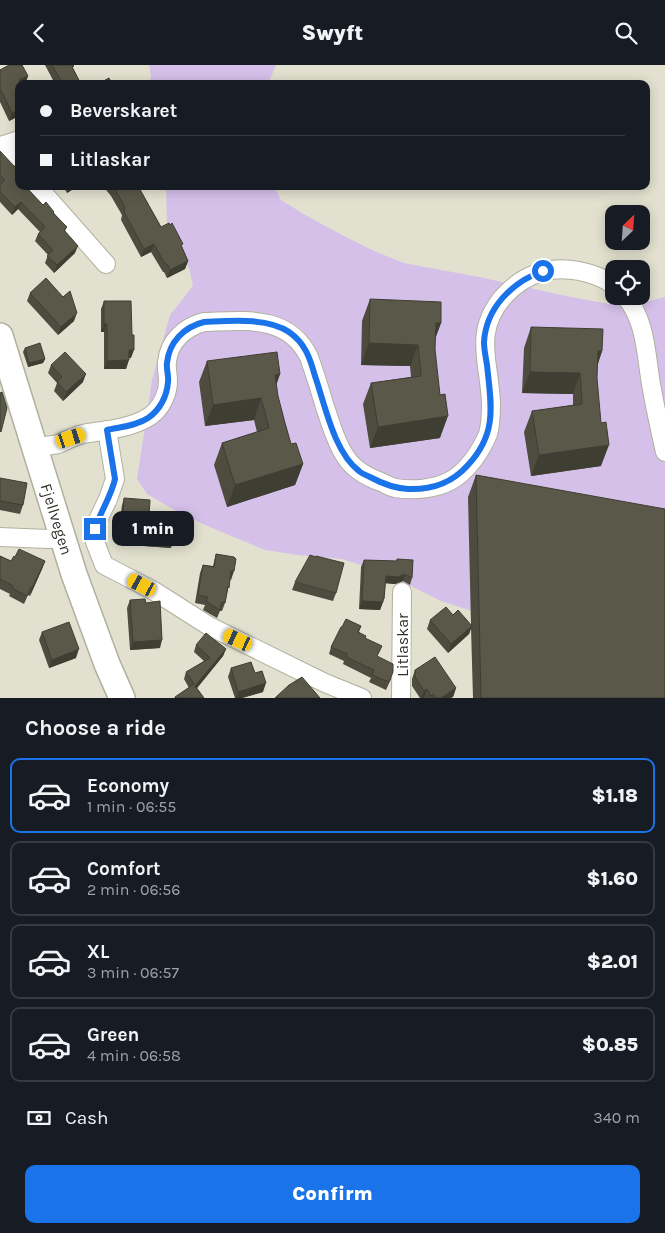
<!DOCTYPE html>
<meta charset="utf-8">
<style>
:root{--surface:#171b24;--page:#242831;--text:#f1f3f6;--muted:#9ea1a6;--line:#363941;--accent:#1a73e8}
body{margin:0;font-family:Karla,sans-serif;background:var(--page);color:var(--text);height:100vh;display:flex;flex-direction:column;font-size:19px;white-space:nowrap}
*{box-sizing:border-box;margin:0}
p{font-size:16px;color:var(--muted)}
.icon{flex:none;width:28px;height:28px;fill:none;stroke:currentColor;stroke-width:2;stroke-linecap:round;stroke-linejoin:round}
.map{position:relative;height:633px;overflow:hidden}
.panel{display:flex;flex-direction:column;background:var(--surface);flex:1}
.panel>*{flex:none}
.guide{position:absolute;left:15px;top:15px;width:635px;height:110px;border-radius:10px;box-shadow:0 2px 12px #0003;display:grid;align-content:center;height:110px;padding:0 25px;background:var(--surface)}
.needle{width:32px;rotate:25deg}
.controls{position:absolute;left:605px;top:140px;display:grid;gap:10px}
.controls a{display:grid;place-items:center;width:45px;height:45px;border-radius:10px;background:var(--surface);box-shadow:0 2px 12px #0003;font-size:25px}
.end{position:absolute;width:22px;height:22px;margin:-11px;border:6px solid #1a73e8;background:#fff;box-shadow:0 0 0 2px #fff}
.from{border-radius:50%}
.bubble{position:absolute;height:35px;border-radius:10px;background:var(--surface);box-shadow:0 2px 12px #0003;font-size:16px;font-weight:800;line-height:35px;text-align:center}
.car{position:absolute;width:15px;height:30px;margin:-15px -8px;border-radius:6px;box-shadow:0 0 4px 1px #0007;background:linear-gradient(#f5c518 24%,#345 0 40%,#f5c518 0 76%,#345 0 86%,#f5c518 0)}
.guide b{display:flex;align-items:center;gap:18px;height:48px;font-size:19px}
.guide b+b{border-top:1px solid var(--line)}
.guide i{width:12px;height:12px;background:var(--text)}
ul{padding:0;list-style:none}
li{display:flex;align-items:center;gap:15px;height:75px;margin:0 10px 8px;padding:0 15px;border:2px solid var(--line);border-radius:10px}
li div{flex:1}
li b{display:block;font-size:19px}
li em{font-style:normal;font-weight:800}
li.active{border-color:var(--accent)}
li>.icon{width:45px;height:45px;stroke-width:1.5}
h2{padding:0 25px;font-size:22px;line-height:60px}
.pay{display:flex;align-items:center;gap:12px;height:55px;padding:0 25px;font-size:19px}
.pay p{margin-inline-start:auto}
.action{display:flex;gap:10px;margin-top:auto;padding:10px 25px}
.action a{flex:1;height:58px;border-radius:10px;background:var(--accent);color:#fff;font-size:20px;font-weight:800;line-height:58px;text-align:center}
header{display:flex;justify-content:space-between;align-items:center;height:65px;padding:0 25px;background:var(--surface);font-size:22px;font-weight:800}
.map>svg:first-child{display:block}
.green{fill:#d5c0e9}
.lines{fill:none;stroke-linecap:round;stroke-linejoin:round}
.street-casing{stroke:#b0b09f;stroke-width:20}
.secondary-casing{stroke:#b0b09f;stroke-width:28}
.street{stroke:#fff;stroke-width:18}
.secondary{stroke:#fff;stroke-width:25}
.wall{fill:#4d4c3f}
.shaded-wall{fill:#3e3e33}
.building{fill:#595849;stroke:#3e3e33}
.route{stroke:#1a73e8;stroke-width:6}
.labels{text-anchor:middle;stroke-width:5;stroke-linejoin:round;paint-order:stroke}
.street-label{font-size:16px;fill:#32312a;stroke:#fff}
</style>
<header><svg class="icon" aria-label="back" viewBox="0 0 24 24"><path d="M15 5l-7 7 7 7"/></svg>Swyft<svg class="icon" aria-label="search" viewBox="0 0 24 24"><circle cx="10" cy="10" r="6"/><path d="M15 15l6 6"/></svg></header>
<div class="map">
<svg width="665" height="633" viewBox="0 0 665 633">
<rect width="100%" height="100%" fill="#e2e1cf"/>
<g class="green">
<polygon points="149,0 276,0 268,19 149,19 151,11"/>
<polygon points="166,121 274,121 281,135 307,151 342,170 374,186 404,198 479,212 571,232 609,239 645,237 665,232 665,577 472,546 441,536 383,507 342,494 298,490 265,485 205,460 178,447 147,429 137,414 152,315 170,250 193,221 189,203 167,165"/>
</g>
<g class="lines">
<defs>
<g id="street">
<polyline points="0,81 19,100"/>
<polyline points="1,81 19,75"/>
<polyline points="37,121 106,199"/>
<path d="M625,231C646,255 646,290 651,319C655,342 660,365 665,387"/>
<polyline points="107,365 115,414 108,434 97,457 95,471 95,477 104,500 154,526 209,561 325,618 362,633"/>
<path d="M35,382C42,381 50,381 58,379C66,376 74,371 83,369C104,365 139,363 155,347C163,339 168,327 168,316C168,309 166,303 167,297C169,276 185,262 204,257C244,256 288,249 309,292C315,309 320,325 325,342C331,359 335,376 345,391C353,404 367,412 381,417C386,419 390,422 395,423C413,426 435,424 450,416C467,407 481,386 488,369C491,359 491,349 491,339C490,297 472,268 504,231C514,220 527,211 542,207C565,200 594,207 614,220"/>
<polyline points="0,472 48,474 62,473"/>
<polyline points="401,633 402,527"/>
</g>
<polyline id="secondary" points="0,271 74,509 107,599 122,633"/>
</defs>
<use href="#street" class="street-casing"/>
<use href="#secondary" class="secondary-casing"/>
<use href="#street" class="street"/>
<use href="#secondary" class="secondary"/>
</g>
<g class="wall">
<polygon points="45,0 73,0 73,3 81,19 55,19"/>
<polygon points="0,5 28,11 25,19 19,19 19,51 9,56 0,37"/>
<polygon points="0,86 19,121 43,140 54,147 54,148 67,162 65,166 75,188 54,208 45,198 48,190 35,176 38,169 40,167 18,144 12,150 0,137"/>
<polygon points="63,121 78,121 67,128"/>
<polygon points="103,121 138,121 161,162 182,182 188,196 185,204 167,213 164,207 163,207 151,187 141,192 121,155 122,150 111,131"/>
<polygon points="30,228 74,256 58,270 27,236"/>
<polygon points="370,234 441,258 435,273 435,284 440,373 370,383 363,339 371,318 411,312 410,301 361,300 362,256"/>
<polygon points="104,236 131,293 129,293 126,304 104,304 104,267 101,267 101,244"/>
<polygon points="531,262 602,286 597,301 597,313 601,401 531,411 524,367 532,346 573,340 573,329 522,328 524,283"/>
<polygon points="25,283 45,294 43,298 28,302 23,287"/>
<polygon points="207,296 280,309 276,319 278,331 285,358 291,379 303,399 295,420 227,442 214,400 222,378 257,367 254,355 205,361 199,317"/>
<polygon points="51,300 83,317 63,336 54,326 57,318 48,308"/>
<polygon points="476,410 665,633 473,633 471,563 469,569 448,588 427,564 430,555 453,550 471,560 468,432"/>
<polygon points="0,413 23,440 20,449 0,445"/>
<polygon points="124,433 149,451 146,458 120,456 122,440"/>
<polygon points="148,458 171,483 144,481 145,467"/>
<polygon points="216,489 231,515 230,514 225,538 222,546 220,546 217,553 203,545 205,540 195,538 200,508 203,500 213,501"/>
<polygon points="0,491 11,496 45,496 42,504 30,531 28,530 24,539 9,531 10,529 0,524"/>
<polygon points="397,494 412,513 410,520 403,516 395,519 385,518 384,534 380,545 359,544 361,502 364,495 396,496"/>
<polygon points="295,517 336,528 333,536 292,525"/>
<polygon points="130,535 146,538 160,583 130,585 127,543"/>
<polygon points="361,561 359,567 365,573 391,614 386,625 369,617 371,613 343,599 344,596 329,589 331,582 342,562"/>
<polygon points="42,567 76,593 49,603 39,575"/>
<polygon points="196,580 226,584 223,591 197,623 204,633 174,633 175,632 189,623 184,614 186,607 204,596 194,587"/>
<polygon points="231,603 255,608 263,627 242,633 235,633 228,612"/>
<polygon points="415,605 456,623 453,632 450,633 420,633 412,621 412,614"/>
</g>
<g class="shaded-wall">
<polygon points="28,11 25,19 19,19 19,15"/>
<polygon points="19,45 19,51 9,56 12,48"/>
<polygon points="69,121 78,121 67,128"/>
<polygon points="21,137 18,144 12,150 15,142"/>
<polygon points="154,179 151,187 141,192 144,184"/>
<polygon points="78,181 75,188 54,208 57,200"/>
<polygon points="188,196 185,204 167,213 170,205"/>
<polygon points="77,248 74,256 58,270 61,262"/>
<polygon points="436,258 441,258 433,280"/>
<polygon points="104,259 107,259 104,267 101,267"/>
<polygon points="369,278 418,280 410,301 361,300"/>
<polygon points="129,285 134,285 131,293 126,293"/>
<polygon points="598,286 602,286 595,308"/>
<polygon points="45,294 43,298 28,302 29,298"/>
<polygon points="129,295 126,304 104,304 107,296"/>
<polygon points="530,307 580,308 573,329 522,328"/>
<polygon points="86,309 83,317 63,336 66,327"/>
<polygon points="280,309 273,330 275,310"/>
<polygon points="261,333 254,355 205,361 213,340"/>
<polygon points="448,351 440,373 370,383 378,362"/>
<polygon points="609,380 601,401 531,411 539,390"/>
<polygon points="303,399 295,420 227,442 235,420"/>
<polygon points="123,449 149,451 146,458 120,456"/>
<polygon points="147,472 174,474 171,483 144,481"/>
<polygon points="45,496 42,504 30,531 32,523"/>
<polygon points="231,506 234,506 231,515 228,514"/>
<polygon points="405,509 403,516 395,519 383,518 386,511"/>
<polygon points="362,536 383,537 380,545 359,544"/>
<polygon points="472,561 469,569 448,588 451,579"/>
<polygon points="162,575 160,583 130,585 133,577"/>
<polygon points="79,584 76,593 49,603 52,595"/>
<polygon points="226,584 223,591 193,628 195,621"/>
<polygon points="266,618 263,627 242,633 236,633 238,627"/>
<polygon points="456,623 453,632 450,633 441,633"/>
<polygon points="427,624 424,633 421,633 424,626"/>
</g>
<g class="building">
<polygon points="9,0 22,0 28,11 19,15 21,19 19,19 19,45 12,48 1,25 0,25 0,5"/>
<polygon points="52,0 73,0 74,1 72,2 81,19 63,19"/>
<polygon points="109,13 112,19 98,19"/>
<polygon points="0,86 14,101 19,103 19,121 25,121 43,140 46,137 54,147 53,148 67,162 64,165 78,181 57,200 47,191 53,185 38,169 45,162 21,137 15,142 0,127 0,120 5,115 0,110"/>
<polygon points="113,121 138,121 161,162 169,158 170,160 172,158 183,179 181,180 188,196 170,205 167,199 165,199 154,179 144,184 124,147 125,142"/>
<polygon points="46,213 63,232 70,226 77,248 61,262 30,228"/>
<polygon points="370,234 441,237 441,258 436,258 435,284 440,330 445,329 448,351 378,362 371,318 421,311 418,280 369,278"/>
<polygon points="104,236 131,236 132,270 134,270 134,285 129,285 129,295 107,296 107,259 104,259"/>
<polygon points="531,262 603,264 602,286 598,286 597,313 601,358 606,357 609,380 539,390 532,346 582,339 580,308 530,307"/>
<polygon points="40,278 45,294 29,298 25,283"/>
<polygon points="65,287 86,309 66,327 57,317 62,312 51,300"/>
<polygon points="277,287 280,309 275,310 278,331 285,358 291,379 296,378 303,399 235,420 222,378 269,363 261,333 213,340 207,296"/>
<polygon points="2,327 7,343 1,367 0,366 0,328"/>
<polygon points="476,410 665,444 665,633 481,633"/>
<polygon points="0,413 27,418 23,440 0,436"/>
<polygon points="124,433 150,435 149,451 123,449"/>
<polygon points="148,458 175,459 174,474 147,472"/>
<polygon points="19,484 45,496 32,523 31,522 27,531 12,523 13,521 0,514 0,491 11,496 14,491 15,492"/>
<polygon points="216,489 234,492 236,494 234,506 231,506 229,523 228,522 225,538 222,537 220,545 206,536 208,532 198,530 203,500 214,502"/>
<polygon points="310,490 316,492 316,491 344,498 336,528 295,517"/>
<polygon points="397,494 413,495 412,513 405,509 398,512 386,511 384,534 383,534 383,537 362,536 364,495 397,496"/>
<polygon points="145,534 146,538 160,536 162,575 133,577 130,535"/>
<polygon points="446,542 453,550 458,545 472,561 451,579 430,555"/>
<polygon points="346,554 361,561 358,567 366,571 365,573 382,581 377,591 393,599 393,607 389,617 372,610 374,605 346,592 347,589 331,582 341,562 342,562"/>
<polygon points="69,557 79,584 52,595 42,567"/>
<polygon points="206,568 226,584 195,621 204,633 176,633 175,632 194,619 186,607 210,593 196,580"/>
<polygon points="435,592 456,623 441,633 436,633 433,629 431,631 427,624 424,626 415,612 415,605"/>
<polygon points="251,597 255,608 262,606 266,618 238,627 231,603"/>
<polygon points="302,612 320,633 275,633 289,620"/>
</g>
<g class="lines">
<path class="route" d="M95,464C100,447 111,432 115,414L107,365C120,362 136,361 148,353C160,345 167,331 168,317C169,311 166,304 167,298C169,277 184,262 204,257C229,256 267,252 289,267C305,278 310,293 315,311C325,340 334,387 359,406C362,409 368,411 372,413C383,419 395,423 408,424C433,425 452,418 468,400C498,368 491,339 487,300C486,293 484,285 484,277C486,243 512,217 543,206"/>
</g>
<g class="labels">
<g class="street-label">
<text transform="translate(57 454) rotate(73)" y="6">Fjellvegen</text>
<text transform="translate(402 580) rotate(-90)" y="6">Litlaskar</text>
</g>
</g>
</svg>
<div class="controls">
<a><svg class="needle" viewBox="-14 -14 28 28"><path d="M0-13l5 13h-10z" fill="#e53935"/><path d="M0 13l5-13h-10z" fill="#9ea1a6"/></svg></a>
<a><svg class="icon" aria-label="locate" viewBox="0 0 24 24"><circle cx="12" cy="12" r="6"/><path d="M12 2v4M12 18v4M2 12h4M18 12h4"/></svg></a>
</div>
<i class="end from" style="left:543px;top:206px"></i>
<i class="end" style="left:95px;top:464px"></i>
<div class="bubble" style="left:112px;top:446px;width:82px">1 min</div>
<i class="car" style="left:71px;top:373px;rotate:72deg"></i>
<i class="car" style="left:142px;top:520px;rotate:298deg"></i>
<i class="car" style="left:238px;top:575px;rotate:295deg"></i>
<div class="guide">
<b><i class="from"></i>Beverskaret</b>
<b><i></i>Litlaskar</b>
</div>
</div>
<section class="panel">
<h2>Choose a ride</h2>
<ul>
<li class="active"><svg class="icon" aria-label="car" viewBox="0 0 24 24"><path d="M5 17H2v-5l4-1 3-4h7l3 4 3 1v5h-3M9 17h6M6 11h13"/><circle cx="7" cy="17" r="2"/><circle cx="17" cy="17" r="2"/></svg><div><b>Economy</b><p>1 min · 06:55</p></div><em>$1.18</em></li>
<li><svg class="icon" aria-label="car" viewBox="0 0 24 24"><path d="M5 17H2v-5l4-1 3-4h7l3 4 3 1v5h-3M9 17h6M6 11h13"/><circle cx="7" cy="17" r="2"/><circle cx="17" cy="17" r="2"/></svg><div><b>Comfort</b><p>2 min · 06:56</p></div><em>$1.60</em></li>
<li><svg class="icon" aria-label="car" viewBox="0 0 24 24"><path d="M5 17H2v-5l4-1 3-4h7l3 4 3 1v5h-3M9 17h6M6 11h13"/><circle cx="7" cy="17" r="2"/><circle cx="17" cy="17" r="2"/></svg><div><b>XL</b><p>3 min · 06:57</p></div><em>$2.01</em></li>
<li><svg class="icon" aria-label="car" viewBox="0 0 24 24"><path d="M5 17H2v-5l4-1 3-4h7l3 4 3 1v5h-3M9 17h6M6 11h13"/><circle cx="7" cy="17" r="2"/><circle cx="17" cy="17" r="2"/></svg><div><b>Green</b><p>4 min · 06:58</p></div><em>$0.85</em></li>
</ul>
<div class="pay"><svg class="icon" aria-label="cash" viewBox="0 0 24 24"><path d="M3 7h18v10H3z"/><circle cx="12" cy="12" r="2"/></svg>Cash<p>340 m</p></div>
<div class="action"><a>Confirm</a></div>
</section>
